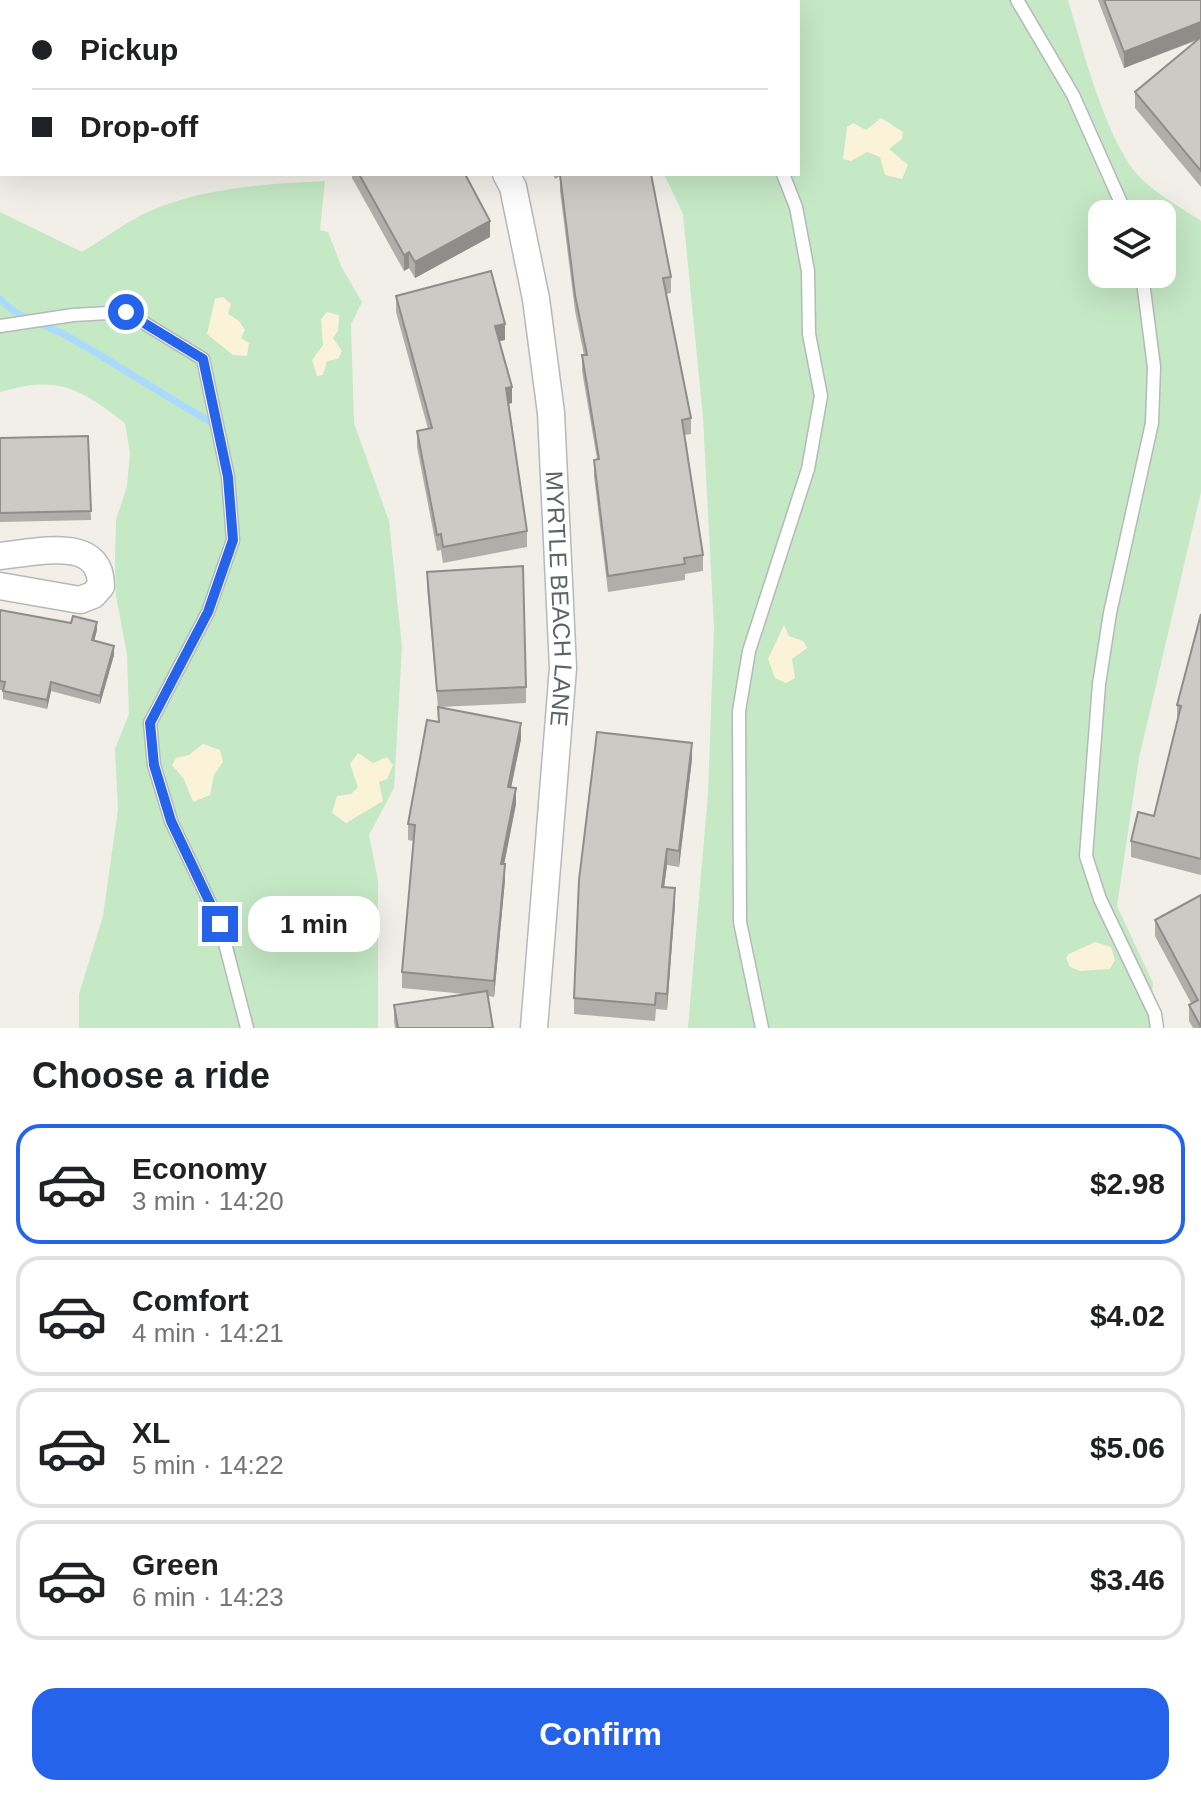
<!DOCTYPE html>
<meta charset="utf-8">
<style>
:root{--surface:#fff;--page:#f2f2f2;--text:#202124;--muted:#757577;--line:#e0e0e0;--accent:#2563eb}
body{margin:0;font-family:Arial,sans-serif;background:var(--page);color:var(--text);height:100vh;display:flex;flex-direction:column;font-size:30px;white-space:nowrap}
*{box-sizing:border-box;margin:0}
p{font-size:26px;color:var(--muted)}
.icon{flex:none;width:44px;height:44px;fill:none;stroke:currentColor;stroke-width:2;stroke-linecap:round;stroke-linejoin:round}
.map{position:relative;height:1028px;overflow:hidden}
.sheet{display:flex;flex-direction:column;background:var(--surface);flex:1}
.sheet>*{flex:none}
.guide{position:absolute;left:0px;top:0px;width:800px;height:176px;box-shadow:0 8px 32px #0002;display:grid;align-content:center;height:176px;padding:0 32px;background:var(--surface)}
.controls{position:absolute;left:1088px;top:200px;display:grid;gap:16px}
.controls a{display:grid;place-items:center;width:88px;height:88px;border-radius:16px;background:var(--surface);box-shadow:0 8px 32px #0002;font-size:40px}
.end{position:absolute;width:36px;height:36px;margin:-18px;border:10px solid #2563eb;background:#fff;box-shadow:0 0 0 4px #fff}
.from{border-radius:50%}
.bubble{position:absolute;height:56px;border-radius:24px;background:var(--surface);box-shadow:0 8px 32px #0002;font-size:26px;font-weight:700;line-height:56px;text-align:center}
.guide b{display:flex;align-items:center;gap:28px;height:76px;font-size:30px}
.guide b+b{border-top:2px solid var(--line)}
.guide i{width:20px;height:20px;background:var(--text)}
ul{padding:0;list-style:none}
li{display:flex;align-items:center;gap:24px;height:120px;margin:0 16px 12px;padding:0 16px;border:4px solid var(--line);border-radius:24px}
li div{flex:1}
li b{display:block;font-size:30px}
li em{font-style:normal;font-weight:700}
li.current{border-color:var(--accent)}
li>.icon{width:72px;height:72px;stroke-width:1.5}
h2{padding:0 32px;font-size:36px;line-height:96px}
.primary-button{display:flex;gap:16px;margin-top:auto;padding:16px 32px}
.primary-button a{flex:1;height:92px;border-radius:24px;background:var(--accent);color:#fff;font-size:32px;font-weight:700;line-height:92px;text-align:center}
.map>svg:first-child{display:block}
.green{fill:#c5e8c5;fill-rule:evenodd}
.sand{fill:#fbf3d9}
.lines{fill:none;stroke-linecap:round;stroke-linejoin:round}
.stream{stroke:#aadaff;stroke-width:7}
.lane-casing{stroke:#b5b8bc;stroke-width:15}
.street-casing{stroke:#b5b8bc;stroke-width:29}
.lane{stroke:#fff;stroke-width:12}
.street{stroke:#fff;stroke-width:26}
.wall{fill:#afaea9}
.shaded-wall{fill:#8f8d8a}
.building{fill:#cccac5;stroke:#8f8d8a;stroke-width:2}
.route{stroke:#2563eb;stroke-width:10}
.labels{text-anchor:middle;stroke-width:6;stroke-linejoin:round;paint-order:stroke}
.street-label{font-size:24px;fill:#5f6368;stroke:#fff}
</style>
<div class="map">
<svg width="1201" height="1028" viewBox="0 0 1201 1028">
<rect width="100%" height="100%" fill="#f1efe8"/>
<g class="green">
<polygon points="26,0 412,0 38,2"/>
<path d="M589,0H1068C1082,47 1105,136 1136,173C1152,192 1181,207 1201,221V492L1139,758L1117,906L1153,983L1150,1028H688L708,793L714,628L703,417L683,214L664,174H798V2ZM1102,214H1162V274H1102Z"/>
<path d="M325,181L320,230L328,232L342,268L362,302L351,324L354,423L389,521L402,647L394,788L369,835L378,880V1028H79V994L103,916L118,809L115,749L129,714L127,654L116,596L115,559L116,520L127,486L130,453L125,423C79,388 59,375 0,392V212L82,252C104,239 127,221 150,211C206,187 266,184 325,181Z"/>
</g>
<g class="sand">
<polygon points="881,118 903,132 902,139 889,149 908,165 902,179 885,175 880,157 867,152 851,161 843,159 847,127 853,123 866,130"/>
<polygon points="223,297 231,304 228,314 239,321 245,330 241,338 249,343 247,356 233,355 207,334 215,299"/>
<polygon points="327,312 339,315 338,331 333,338 342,351 338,359 327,361 323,375 317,376 312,360 323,345 321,319"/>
<polygon points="784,625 789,636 803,641 807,648 792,659 795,678 786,683 775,678 768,659"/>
<polygon points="203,744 220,750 223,762 214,775 210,795 193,802 184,779 172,765 176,758 189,755"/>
<polygon points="358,753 373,763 387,757 393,765 387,779 379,782 383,801 346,823 332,813 337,796 351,794 358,787 350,764"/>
<polygon points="1095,942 1111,947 1115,960 1110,969 1080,971 1070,967 1066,958 1069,954"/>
</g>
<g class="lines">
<path class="stream" d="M0,299C20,321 45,323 69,337C120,366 167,398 218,426"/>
<defs>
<g id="lane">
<polyline points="625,0 625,2"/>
<polyline points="1017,0 1073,95 1126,214"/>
<polyline points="1142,274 1154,367 1152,423 1110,613 1099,684 1086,856 1100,899 1155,1014 1157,1028"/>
<polyline points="0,326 73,315 126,312 203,359 228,477 233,540 208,612 150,723 154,765 171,821 220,924 247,1028"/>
<polyline points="762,1028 740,922 739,711 749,651 808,469 821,396 809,334 808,271 796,207 783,174"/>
</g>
<g id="street">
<polyline points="516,2 517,0"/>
<polyline points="0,161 2,161"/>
<path id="s1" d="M506,174L513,187L536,299L551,413L563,668L534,1028"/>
<path d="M0,556C35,553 101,534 101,586L93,595L80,600L0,586"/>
</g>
</defs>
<use href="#lane" class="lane-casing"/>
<use href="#street" class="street-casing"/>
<use href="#lane" class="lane"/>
<use href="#street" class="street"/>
</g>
<g class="wall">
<polygon points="1098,0 1201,0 1201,187 1135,108 1135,92 1198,40 1124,68"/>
<rect x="0" y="5" width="2" height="110"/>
<polygon points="352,174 465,174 490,237 415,278 409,268 404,271 352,178"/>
<polygon points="553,174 651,174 671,277 671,293 666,294 691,418 691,434 685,435 703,555 703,571 685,574 685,580 608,592 594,476 594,460 597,459 582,371 582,355 584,355 575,311 560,191 560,176 555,179"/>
<polygon points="396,296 505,340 499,341 512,403 509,404 527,531 527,547 443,563 441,550 437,551 417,447 417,431 428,429 396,312"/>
<polygon points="88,436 91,520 0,522 0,438"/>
<polygon points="427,572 526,687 526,703 439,707 521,739 511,787 516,804 504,864 505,880 494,997 488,996 493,1028 395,1028 394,1021 394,1005 465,994 402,988 402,972 414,841 408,840 408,824 438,722 438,707 427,588"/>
<polygon points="0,610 97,630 94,641 114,655 100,704 51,691 47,709 3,699 3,690 0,690"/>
<polygon points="1201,614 1201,875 1131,857 1131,841 1154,816 1177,721 1177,705"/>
<polygon points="692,759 679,867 667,865 664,887 675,904 667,1010 656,1009 655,1021 574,1014 574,998"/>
<polygon points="1201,895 1201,1028 1193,1028 1189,1021 1189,1005 1191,1003 1155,936 1155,920"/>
</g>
<g class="shaded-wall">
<polygon points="1201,22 1201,38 1124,68 1124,52"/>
<polygon points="490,221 490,237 415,278 415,262"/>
<polygon points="409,252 409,268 404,271 404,255"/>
<polygon points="505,324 505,340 495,342 495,326"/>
<polygon points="512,387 512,403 506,404 506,388"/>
<polygon points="97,622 97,630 92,649 92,640"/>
<polygon points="114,646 114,655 100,704 100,696"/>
<polygon points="51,682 51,691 47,709 47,700"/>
<polygon points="521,723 521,739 508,803 508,787"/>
<polygon points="692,743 692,759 679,867 679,851"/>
<polygon points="516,788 516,804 501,880 501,864"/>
<polygon points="667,849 667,865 662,903 662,887"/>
<polygon points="505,864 505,880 494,997 494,981"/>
<polygon points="675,888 675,904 667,1010 667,994"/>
</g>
<g class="building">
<polygon points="1104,0 1201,0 1201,22 1124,52"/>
<rect x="0" y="5" width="2" height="94"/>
<polygon points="1201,37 1201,171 1135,92"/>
<polygon points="359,174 465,174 490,221 415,262 409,252 404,255"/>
<polygon points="565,174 651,174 671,277 663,278 691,418 682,420 703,555 684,558 685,564 608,576 594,460 599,459 582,355 587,355 575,295 560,175"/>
<polygon points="491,271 505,324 495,326 512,387 506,388 527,531 443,547 441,534 437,535 417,431 432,428 396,296"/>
<polygon points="88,436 91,511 0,513 0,438"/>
<polygon points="523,566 526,687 437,691 427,572"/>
<polygon points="0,610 71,623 73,616 97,622 92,640 114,646 100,696 51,682 47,700 3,691 5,682 0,681"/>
<polygon points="1201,614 1201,859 1131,841 1138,812 1154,816 1181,706 1177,705"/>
<polygon points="438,707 521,723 508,787 516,788 501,864 505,864 494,981 402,972 415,825 408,824 427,720 439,722"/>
<polygon points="597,732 692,743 679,851 667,849 662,887 675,888 667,994 656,993 655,1005 574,998 579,880"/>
<polygon points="1201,895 1201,1027 1189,1005 1198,1000 1155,920"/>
<polygon points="487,991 493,1028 398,1028 394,1005"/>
</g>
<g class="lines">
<polyline class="route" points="126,312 203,359 228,477 233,540 208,612 150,723 154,765 171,821 220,924"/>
</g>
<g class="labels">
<g class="street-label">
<text dy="8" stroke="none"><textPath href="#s1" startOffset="430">MYRTLE BEACH LANE</textPath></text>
</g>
</g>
</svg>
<div class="controls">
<a><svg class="icon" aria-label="layers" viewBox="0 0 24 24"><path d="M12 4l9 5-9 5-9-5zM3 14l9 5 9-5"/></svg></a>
</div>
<i class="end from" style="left:126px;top:312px"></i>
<i class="end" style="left:220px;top:924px"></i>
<div class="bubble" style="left:248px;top:896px;width:132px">1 min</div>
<div class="guide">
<b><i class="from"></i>Pickup</b>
<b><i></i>Drop-off</b>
</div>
</div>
<section class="sheet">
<h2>Choose a ride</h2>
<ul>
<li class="current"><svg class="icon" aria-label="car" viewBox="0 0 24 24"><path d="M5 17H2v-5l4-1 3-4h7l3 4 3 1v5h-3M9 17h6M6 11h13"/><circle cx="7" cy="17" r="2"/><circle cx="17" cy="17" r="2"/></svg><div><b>Economy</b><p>3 min · 14:20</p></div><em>$2.98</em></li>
<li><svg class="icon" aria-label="car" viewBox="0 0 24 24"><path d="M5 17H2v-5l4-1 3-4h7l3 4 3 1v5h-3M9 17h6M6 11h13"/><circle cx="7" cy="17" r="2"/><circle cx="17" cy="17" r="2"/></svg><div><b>Comfort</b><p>4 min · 14:21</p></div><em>$4.02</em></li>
<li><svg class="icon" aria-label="car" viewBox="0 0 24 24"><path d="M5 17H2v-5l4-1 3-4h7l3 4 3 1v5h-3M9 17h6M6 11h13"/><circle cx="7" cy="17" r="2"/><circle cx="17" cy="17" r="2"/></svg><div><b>XL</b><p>5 min · 14:22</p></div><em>$5.06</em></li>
<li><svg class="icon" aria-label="car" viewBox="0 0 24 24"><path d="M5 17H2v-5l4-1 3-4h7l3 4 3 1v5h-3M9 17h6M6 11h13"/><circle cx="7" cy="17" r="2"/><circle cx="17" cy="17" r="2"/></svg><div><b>Green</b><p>6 min · 14:23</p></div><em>$3.46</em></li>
</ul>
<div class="primary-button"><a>Confirm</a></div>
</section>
